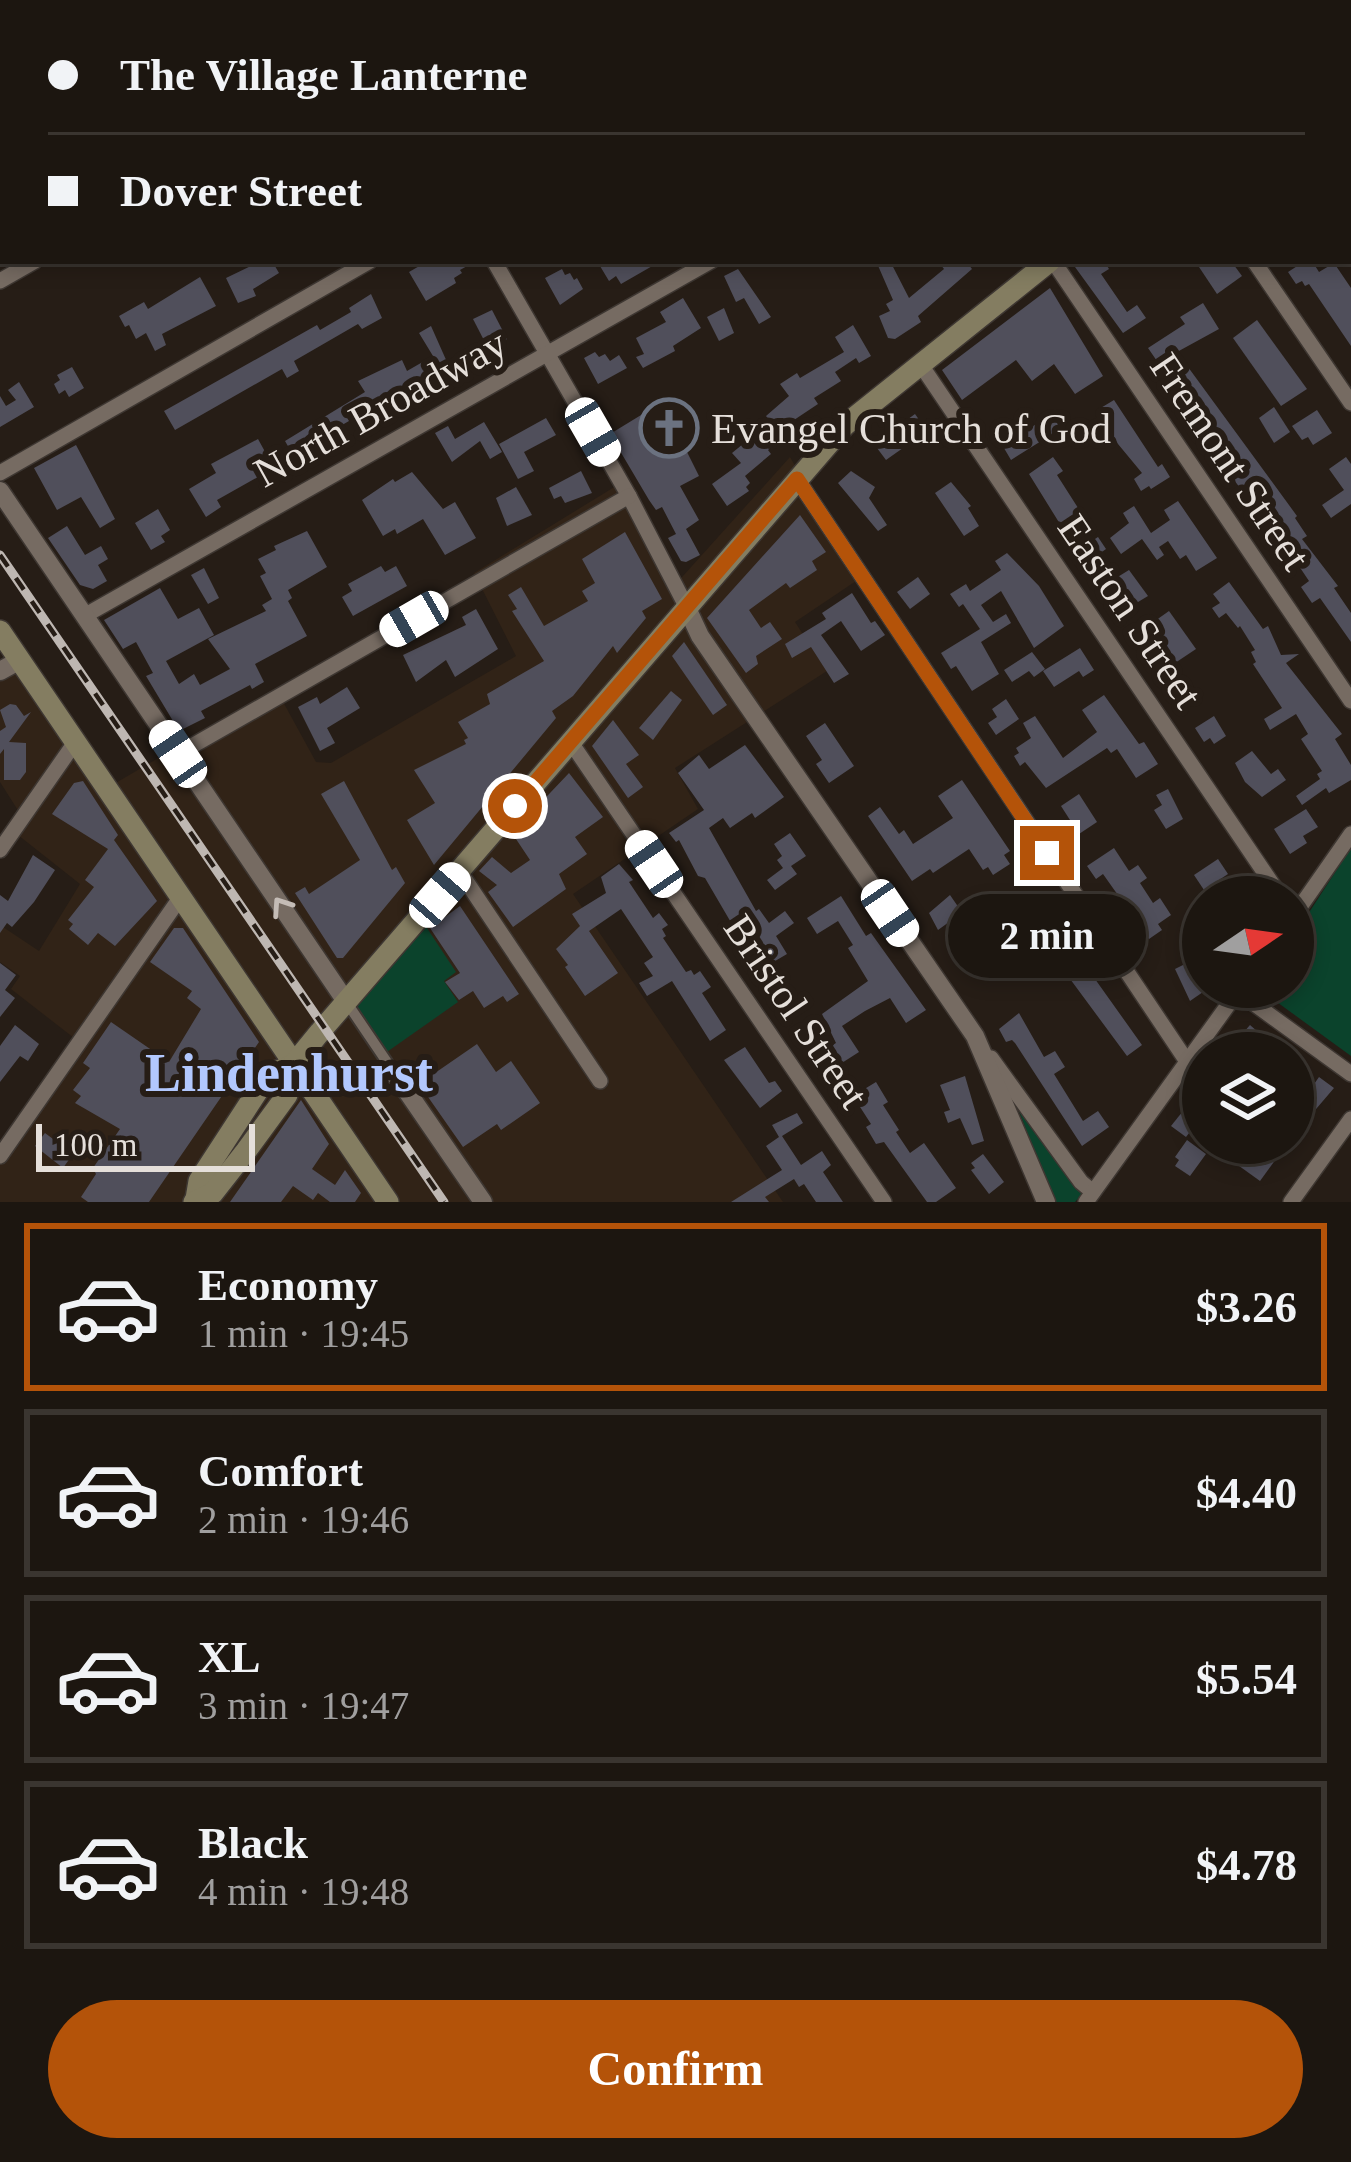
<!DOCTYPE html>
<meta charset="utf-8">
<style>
:root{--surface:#1c1610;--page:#251f19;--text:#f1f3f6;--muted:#a09f9f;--line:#3a3530;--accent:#b45309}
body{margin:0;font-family:Georgia,serif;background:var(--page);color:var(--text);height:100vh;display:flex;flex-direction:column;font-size:45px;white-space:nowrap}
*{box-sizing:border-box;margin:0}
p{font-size:39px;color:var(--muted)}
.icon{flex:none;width:66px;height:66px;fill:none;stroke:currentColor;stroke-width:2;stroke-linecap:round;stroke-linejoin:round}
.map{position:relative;height:1202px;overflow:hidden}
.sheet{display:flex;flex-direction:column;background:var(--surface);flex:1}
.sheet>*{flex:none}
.banner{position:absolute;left:0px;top:0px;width:1353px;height:264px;box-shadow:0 6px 18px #0003,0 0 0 3px var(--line);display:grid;align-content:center;height:264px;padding:0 48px;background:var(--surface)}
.needle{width:78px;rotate:77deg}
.tools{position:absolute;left:1182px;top:876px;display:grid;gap:24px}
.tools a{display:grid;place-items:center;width:132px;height:132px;border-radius:50%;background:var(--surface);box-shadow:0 6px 18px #0003,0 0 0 3px var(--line);font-size:60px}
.scale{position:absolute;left:36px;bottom:30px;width:219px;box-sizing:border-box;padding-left:12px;border:6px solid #e5dfda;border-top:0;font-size:33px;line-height:42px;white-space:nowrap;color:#e5dfda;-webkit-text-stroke:9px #261d16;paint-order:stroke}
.end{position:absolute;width:54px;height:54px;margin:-27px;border:15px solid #b45309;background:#fff;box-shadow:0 0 0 6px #fff}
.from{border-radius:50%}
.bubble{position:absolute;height:84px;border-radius:42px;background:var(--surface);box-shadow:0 6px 18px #0003,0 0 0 3px var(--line);font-size:39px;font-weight:600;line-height:84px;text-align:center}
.car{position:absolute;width:36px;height:72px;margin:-36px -18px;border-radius:15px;box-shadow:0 0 9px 3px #0007;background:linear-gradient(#fff 24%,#345 0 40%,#fff 0 76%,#345 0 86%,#fff 0)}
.banner b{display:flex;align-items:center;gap:42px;height:114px;font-size:45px}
.banner b+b{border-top:3px solid var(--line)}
.banner i{width:30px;height:30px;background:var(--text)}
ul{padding:21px 0 0;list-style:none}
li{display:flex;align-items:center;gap:36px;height:168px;margin:0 24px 18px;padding:0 24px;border:6px solid var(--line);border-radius:0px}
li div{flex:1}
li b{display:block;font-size:45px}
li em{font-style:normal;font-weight:600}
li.active{border-color:var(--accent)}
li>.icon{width:108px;height:108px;stroke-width:1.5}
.button{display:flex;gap:24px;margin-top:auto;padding:24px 48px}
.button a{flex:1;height:138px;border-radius:72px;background:var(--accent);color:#fff;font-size:48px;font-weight:600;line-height:138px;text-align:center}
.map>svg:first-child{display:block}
.built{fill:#312317}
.green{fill:#0b432c}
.building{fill:#504f5b}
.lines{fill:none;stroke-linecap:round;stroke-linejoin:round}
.pedestrian-casing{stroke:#3e3732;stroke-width:14}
.minor-casing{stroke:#3e3732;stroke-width:18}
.tertiary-casing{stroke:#3e3732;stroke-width:21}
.secondary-casing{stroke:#3e3732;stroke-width:24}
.pedestrian{stroke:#766b62;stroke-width:10}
.minor{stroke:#766b62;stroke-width:15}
.tertiary{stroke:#766b62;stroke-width:18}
.secondary{stroke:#847d61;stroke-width:21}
.rail-casing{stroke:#beb7b2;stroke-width:9}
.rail{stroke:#261d16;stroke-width:4.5;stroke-dasharray:14;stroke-linecap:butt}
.oneway{stroke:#c4bcb6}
.route{stroke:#b45309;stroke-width:15}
.labels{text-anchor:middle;stroke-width:12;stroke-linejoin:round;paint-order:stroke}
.street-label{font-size:42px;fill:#e5dfda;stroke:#261d16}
.poi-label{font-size:42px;fill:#e5dfda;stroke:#261d16;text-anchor:start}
.district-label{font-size:54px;font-weight:bold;fill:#b2c8fe;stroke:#261d16}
</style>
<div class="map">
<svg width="1351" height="1202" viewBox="0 0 1351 1202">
<rect width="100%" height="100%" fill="#261d16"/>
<polygon class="built" points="790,457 859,579 795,622 827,671 675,768 698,809 573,894 783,1202 0,1202 0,1164 83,1045 11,989 20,976 0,962 0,925 39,951 80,884 18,835 26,823 0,782 0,676 18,665 102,791 276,689 316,762 331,763 516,656 474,573 616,486 674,586"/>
<g class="green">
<polygon points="1351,848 1351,1056 1259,989 1293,987 1293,937"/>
<polygon points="421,919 456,972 444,981 458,1002 384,1054 349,1003"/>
<polygon points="1015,1101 1082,1194 1075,1202 1054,1202"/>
</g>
<g class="building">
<polygon points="261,261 272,261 279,273 253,289 256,296 238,303 226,278"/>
<polygon points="428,261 476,261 460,270 462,273 454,278 456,283 426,301 409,272"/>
<polygon points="597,261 661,261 621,284 616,276 609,281"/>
<polygon points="876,261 890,261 909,298 944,269 938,261 966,261 972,269 918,316 921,322 895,339 888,338 879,316 890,311 886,304 893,300"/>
<polygon points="1084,261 1104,261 1109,269 1101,274 1127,312 1137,305 1146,318 1123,333 1075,267"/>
<polygon points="1207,261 1231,261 1242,276 1217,294 1199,267"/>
<polygon points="1305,261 1312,261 1319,272 1334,263 1351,288 1351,346 1309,284 1305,286 1302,281 1296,284 1288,272"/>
<polygon points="562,269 565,275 570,273 574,280 577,278 583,289 560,305 545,278"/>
<polygon points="738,269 771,317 759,324 744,298 736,302 724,276"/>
<polygon points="200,277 216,306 162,334 166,345 155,351 146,333 136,339 129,325 125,327 119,316 144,302 148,309"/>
<polygon points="1050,288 1103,376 1075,394 1054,364 1032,381 1016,360 962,400 942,370"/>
<polygon points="371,294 382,318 362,329 358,324 294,361 299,371 287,378 282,369 175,430 164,411 317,325 320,330 351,312 349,308"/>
<polygon points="683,298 701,328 673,346 675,351 643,368 636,357 644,354 636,338 666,322 660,312"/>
<polygon points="1203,303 1219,329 1177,352 1297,516 1295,518 1307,536 1302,539 1338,586 1334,588 1351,613 1351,642 1320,598 1312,603 1301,587 1309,581 1248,490 1244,493 1220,462 1209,445 1218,440 1188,406 1148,348 1185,324 1180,317"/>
<polygon points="724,308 734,333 719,341 707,317"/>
<polygon points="492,310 507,339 489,350 473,319"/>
<polygon points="1257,320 1307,389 1281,406 1233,338"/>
<polygon points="853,325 871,356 859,363 856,358 835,372 841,381 814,398 818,404 791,422 791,430 768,450 771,454 745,476 750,483 746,487 749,491 727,506 712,484 741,463 732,453 760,430 769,420 766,416 789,396 780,384 797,373 800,378 844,352 835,337"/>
<polygon points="431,326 451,371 392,398 376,410 372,403 346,416 349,421 306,446 300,452 307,464 294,471 283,452 289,448 285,441 365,392 358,381 402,360 407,371 433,356 419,333"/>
<polygon points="595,352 599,357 605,354 610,361 619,355 627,368 598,384 584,358"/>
<polygon points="72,367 84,388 69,397 65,390 59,394 54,384 60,380 57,375"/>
<polygon points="19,382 34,407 0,427 0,396 6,406 16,400 8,390"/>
<polygon points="1114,400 1158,467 1162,464 1170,477 1151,489 1149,486 1141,491 1134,479 1142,473 1118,444 1099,409"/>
<polygon points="1274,407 1290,432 1274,443 1259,418"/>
<polygon points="1317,410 1332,433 1313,445 1308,437 1302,440 1292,426"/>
<polygon points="646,412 656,428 674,418 679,428 676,430 699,476 680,486 699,520 686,529 700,555 686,562 681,561 668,538 676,534 662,507 656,510 649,500 610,434"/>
<polygon points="1052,413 1062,428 1011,460 1001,443 1007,439 1003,433 1013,426 1023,433"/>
<polygon points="915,414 927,431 886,460 874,444"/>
<polygon points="546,418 556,435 524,452 534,471 518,479 499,444"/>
<polygon points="484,422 502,452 490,459 480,441 452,462 435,433 448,426 455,439"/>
<polygon points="258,439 274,468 217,500 221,507 206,517 189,489 216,473 211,464"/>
<polygon points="76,445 115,519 100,528 81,497 57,510 34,468"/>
<polygon points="1053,457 1063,471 1057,475 1080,511 1060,524 1029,474"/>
<polygon points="1346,457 1351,464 1351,504 1331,518 1322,505 1344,490 1329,469"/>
<polygon points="581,471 592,493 565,503 561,496 554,499 549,488"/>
<polygon points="851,471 875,487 869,498 887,525 878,531 838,483"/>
<polygon points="412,472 443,509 455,502 476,538 445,555 423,519 397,534 395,529 383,536 362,500 393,479 395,482"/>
<polygon points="951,482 971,506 968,508 979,526 964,536 935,493"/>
<polygon points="516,487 532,515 507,526 496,498"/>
<polygon points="1178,501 1217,558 1196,571 1186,555 1180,559 1168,541 1159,547 1164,555 1157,560 1142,539 1121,554 1110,538 1129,523 1123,513 1134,506 1151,533 1170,520 1164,510"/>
<polygon points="158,509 170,530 161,536 165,542 151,550 135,523"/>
<polygon points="800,515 826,552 812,561 817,570 790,588 786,583 749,610 761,628 770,622 782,639 756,656 758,664 746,673 707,618"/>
<polygon points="67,526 85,555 101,546 108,559 98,565 107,581 93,589 80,585 48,538"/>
<polygon points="307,531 327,567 288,590 292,598 288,601 307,636 255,664 264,682 252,689 250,685 201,711 205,718 179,731 146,676 153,673 136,642 123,649 104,620 160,588 178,619 199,608 214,635 166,661 179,684 194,674 200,685 230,669 208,639 266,611 262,605 272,599 260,576 266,573 258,559 276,550 274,546"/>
<polygon points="625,532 662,599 642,611 646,618 617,653 613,646 573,696 552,711 556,718 434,865 407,820 435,803 414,770 466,744 464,740 468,738 458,722 490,704 487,694 544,661 512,611 517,609 508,595 521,587 544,626 588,601 582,591 595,583 582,559"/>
<polygon points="1098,537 1106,549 1081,567 1072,554"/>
<polygon points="1007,553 1039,586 1064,626 1034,648 1001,591 981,605 993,622 1006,614 1011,623 981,642 999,674 972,691 956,666 951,669 941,653 980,629 963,604 959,607 950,594 966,584 970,591 1001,570 995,561"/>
<polygon points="381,566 385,572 396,566 407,586 353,616 342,597 352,591 348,584"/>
<polygon points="204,568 219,598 208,604 191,575"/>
<polygon points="1129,570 1148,596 1133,605 1116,578"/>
<polygon points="918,577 930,594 910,609 897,592"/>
<polygon points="1229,582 1263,629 1268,626 1281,655 1299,654 1286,663 1342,734 1335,739 1351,765 1351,780 1329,793 1326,788 1302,805 1296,796 1320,779 1317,774 1322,771 1301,739 1308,734 1296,714 1270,730 1264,719 1282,708 1253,664 1256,662 1251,652 1255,650 1240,626 1238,628 1226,613 1219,618 1212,608 1220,603 1213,594"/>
<polygon points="852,593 871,623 875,621 885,635 861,651 841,621 821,635 849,674 834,683 811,647 792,658 785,644 826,619 822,613"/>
<polygon points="476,609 498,649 455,677 446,660 416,682 403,655 466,625 462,617"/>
<polygon points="1169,611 1196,649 1175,663 1145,628"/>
<polygon points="684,642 727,705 713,715 672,656"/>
<polygon points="1080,648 1094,670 1083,677 1079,671 1054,687 1043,671"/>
<polygon points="1032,652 1045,669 1034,677 1029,671 1012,682 1004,670"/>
<polygon points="347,687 360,708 327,728 335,743 320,751 298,707 317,697 320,704"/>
<polygon points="671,691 682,700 653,740 639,728"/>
<polygon points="1104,695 1139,744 1144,742 1158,764 1136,778 1117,749 1111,753 1107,748 1046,788 1025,762 1020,766 1014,756 1019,753 1016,748 1031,738 1023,723 1035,716 1063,758 1097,732 1082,710"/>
<polygon points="1006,699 1019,719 996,735 988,723 997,717 992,709"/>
<polygon points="10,704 16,705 24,716 31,712 9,742 26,743 26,772 20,780 4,780 4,749 0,754 0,731 6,727 0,710"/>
<polygon points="1214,716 1226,736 1214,744 1210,738 1204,742 1195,728"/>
<polygon points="613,720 639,755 626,764 643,787 628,798 592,746"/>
<polygon points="825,723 854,766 829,783 816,764 822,760 806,736"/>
<polygon points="745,745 784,797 755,818 752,813 730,828 723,818 709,828 756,911 759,909 769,923 785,911 794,923 776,936 787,954 760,970 749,952 760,945 746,924 736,931 705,878 698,876 679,840 676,842 669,833 704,810 678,773 699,755 709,769"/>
<polygon points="1252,751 1271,774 1278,769 1286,780 1262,797 1245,782 1235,763"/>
<polygon points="569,773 603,817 575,837 587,854 559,874 566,889 513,927 488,892 497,885 479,871 492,857 511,873 530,860 512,833"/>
<polygon points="962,780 1010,851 1004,855 1010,864 993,875 988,867 983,870 969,849 933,873 930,869 912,881 868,816 880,807 899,834 904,830 913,844 953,818 938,796"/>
<polygon points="83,781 118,835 114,840 157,901 115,946 98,933 88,945 69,929 73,924 68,920 94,887 85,880 108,849 52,814 74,783"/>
<polygon points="344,781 392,870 396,867 405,883 343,958 337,958 295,893 305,887 309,894 360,860 321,794"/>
<polygon points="1168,789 1183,819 1166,829 1154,810 1162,805 1156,795"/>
<polygon points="1079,794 1097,822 1079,834 1061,806"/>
<polygon points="1306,809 1318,827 1303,836 1307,843 1290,854 1274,829"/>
<polygon points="790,833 806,856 791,866 797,874 775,890 767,880 783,868 777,860 782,856 774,844"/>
<polygon points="1114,848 1129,871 1138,865 1147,878 1140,883 1153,903 1160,898 1171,915 1158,924 1162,930 1149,939 1103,874 1096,879 1087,866"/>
<polygon points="33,855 55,870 34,902 12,927 7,923 0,933 0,895 8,901"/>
<polygon points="1218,859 1228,874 1204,890 1194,875"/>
<polygon points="619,864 633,880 629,882 653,918 659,913 668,925 662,929 666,936 663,938 686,972 691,970 694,975 700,971 711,987 702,993 726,1030 710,1041 672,981 647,996 639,983 653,976 644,963 653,957 621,909 589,931 618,973 585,996 565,967 568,965 556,949 580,926 572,914 606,893 601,877"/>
<polygon points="950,895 959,908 953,912 956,917 938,930 929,913"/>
<polygon points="841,896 866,936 871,933 926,1010 906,1023 890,998 865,1011 842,1026 859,1052 834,1068 823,1051 836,1043 822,1014 868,981 848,948 853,945 838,921 817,934 807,918"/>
<polygon points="460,906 519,994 507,1002 503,996 484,1008 473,991 459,1000 445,982 460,973 430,928"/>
<polygon points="1058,927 1142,1045 1127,1056 1062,968 1049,953 1044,957 1035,944"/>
<polygon points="174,928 183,928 259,1042 149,1202 88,1202 81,1197 96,1174 93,1168 120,1129 75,1103 81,1096 73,1090 90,1068 83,1063 111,1022 169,1062 201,1009 187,998 192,991 150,962"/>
<polygon points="1203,955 1203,992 1190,1001 1175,969"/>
<polygon points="0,963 16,975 5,990 15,998 0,1017"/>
<polygon points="1019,1013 1044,1057 1055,1051 1065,1067 1054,1074 1083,1121 1098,1111 1109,1127 1082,1146 1015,1043 1012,1040 1006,1042 999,1029"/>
<polygon points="15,1025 39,1044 28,1061 20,1056 0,1082 0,1046"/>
<polygon points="1250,1025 1274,1046 1269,1053 1253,1053 1237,1040"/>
<polygon points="477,1044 496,1072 511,1061 540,1103 501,1130 497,1124 463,1147 419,1084"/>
<polygon points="745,1047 769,1083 775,1081 782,1091 760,1108 724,1060"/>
<polygon points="965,1076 984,1141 972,1145 960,1118 948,1123 944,1112 950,1110 940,1085"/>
<polygon points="1319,1077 1334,1088 1293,1136 1293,1101 1307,1083 1312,1087"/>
<polygon points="876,1082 888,1102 883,1105 899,1130 896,1132 910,1153 924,1143 956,1188 936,1202 927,1202 884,1142 876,1144 866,1127 871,1124 853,1096"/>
<polygon points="1203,1086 1203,1115 1186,1137 1171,1126"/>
<polygon points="301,1100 329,1144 312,1169 335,1185 345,1170 361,1193 355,1202 330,1202 318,1193 313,1200 293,1186 281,1202 230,1202"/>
<polygon points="797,1113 803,1123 782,1136 801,1165 822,1151 831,1165 823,1172 843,1202 816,1202 804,1184 799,1187 794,1179 765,1197 769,1202 731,1202 782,1170 766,1146 779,1137 772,1125"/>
<polygon points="45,1133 73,1154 63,1168 35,1146"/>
<polygon points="1187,1140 1206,1154 1190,1176 1175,1166 1179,1160 1175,1157"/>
<polygon points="1249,1143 1276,1159 1260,1181 1235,1163"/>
<polygon points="983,1154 1004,1182 989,1194 971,1170 975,1168 971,1163"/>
</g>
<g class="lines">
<defs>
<polyline id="pedestrian" points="347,1003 393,1071"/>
<g id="minor">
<polyline points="343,0 344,3"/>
<polyline points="956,0 958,3"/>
<polyline points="152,3 157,0"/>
<polyline points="488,3 493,0"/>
<polyline points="828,3 833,0"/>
<polyline points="1162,3 1167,0"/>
<polyline points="0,90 3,88"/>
<polyline points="1350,103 1351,104"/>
<polyline points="494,261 629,496 686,606"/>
<polyline points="1053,261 1351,701"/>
<polyline points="1254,261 1351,403"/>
<polyline points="0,281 35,261"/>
<polyline points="921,365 1281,897"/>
<polyline points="0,473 370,261"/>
<polyline points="797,479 1186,1060"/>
<polyline points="84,616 711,261"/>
<polyline points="570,741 884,1202"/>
<polyline points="178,754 629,496"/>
<polyline points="0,850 76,741"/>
<polyline points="460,872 600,1081"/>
<polyline points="1293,917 1351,834"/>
<polyline points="1238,992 1351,1074"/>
<polyline points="991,1058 1081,1182 1093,1192"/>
<polyline points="0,1156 180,898"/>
<polyline points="1086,1202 1241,987"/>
<polyline points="1291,1202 1351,1119"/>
</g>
<g id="tertiary">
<polyline points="0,491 347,1003"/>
<polyline points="686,606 700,636 975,1036 1046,1202"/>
<polyline points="0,671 20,660"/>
<polyline points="393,1071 483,1202"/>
</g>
<g id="secondary">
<polyline points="1350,17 1351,17"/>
<polyline points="0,631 388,1202"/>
<polyline points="196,1199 199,1181 268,1075 293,1065"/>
<polyline points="194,1202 213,1193 246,1151 287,1095 293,1065 320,1032 845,425 1050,261"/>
</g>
</defs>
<use href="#pedestrian" class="pedestrian-casing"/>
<use href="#minor" class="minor-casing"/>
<use href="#tertiary" class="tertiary-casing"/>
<use href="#secondary" class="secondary-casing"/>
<use href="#pedestrian" class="pedestrian"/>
<use href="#minor" class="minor"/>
<use href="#tertiary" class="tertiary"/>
<use href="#secondary" class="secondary"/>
<defs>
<polyline id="rail" points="0,555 444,1202"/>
</defs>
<use href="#rail" class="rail-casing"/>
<use href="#rail" class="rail"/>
</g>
<defs><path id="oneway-chevron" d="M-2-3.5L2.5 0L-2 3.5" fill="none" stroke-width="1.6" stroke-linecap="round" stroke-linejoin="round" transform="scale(3)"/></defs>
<use class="oneway" href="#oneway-chevron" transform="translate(281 906) rotate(-124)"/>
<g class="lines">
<polyline class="route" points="515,806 797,479 1047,853"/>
</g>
<defs>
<symbol id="church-ring" viewBox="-11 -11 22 22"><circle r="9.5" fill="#261d16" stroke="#6b7280" stroke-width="1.5"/><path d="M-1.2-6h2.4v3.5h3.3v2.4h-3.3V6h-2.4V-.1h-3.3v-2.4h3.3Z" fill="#6b7280"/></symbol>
</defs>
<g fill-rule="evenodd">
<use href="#church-ring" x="636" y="395" width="66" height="66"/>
</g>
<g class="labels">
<g class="street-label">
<text transform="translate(380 407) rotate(-29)" y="15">North Broadway</text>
<text transform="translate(1231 461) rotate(56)" y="15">Fremont Street</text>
<text transform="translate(1131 611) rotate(56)" y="15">Easton Street</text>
<text transform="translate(797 1011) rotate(56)" y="15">Bristol Street</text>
</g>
<g class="poi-label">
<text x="711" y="443">Evangel Church of God</text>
</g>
<g class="district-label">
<text x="289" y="1091">Lindenhurst</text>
</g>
</g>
</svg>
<div class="tools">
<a><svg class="needle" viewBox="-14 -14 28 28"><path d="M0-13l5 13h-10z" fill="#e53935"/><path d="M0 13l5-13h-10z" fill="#a09f9f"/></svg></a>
<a><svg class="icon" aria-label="layers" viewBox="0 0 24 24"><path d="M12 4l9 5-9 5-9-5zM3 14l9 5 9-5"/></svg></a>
</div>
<div class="scale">100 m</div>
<i class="end from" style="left:515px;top:806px"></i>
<i class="end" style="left:1047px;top:853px"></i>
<div class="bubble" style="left:948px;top:894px;width:198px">2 min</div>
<i class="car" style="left:593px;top:432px;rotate:150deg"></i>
<i class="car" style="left:414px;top:619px;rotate:240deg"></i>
<i class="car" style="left:178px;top:754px;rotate:326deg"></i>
<i class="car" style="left:654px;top:864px;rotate:326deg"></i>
<i class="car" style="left:440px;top:895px;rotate:41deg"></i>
<i class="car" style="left:890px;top:913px;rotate:146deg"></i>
<div class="banner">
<b><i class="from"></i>The Village Lanterne</b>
<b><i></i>Dover Street</b>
</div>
</div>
<section class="sheet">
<ul>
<li class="active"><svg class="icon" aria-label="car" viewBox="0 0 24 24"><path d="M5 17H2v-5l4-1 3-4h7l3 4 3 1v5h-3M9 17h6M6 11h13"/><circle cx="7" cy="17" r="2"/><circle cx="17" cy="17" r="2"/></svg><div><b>Economy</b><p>1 min · 19:45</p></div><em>$3.26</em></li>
<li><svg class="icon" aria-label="car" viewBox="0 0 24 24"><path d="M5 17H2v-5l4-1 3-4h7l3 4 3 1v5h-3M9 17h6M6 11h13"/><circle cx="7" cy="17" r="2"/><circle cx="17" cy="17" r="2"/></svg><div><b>Comfort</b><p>2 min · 19:46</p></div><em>$4.40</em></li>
<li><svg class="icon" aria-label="car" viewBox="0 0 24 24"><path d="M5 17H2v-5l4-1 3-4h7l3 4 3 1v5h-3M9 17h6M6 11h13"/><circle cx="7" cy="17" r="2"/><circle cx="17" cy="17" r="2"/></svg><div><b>XL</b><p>3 min · 19:47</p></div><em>$5.54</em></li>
<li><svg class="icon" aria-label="car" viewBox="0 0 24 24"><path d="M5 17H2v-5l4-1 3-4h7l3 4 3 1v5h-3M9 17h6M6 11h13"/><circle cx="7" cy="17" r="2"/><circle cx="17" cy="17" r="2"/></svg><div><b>Black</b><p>4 min · 19:48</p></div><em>$4.78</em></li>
</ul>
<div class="button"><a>Confirm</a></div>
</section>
